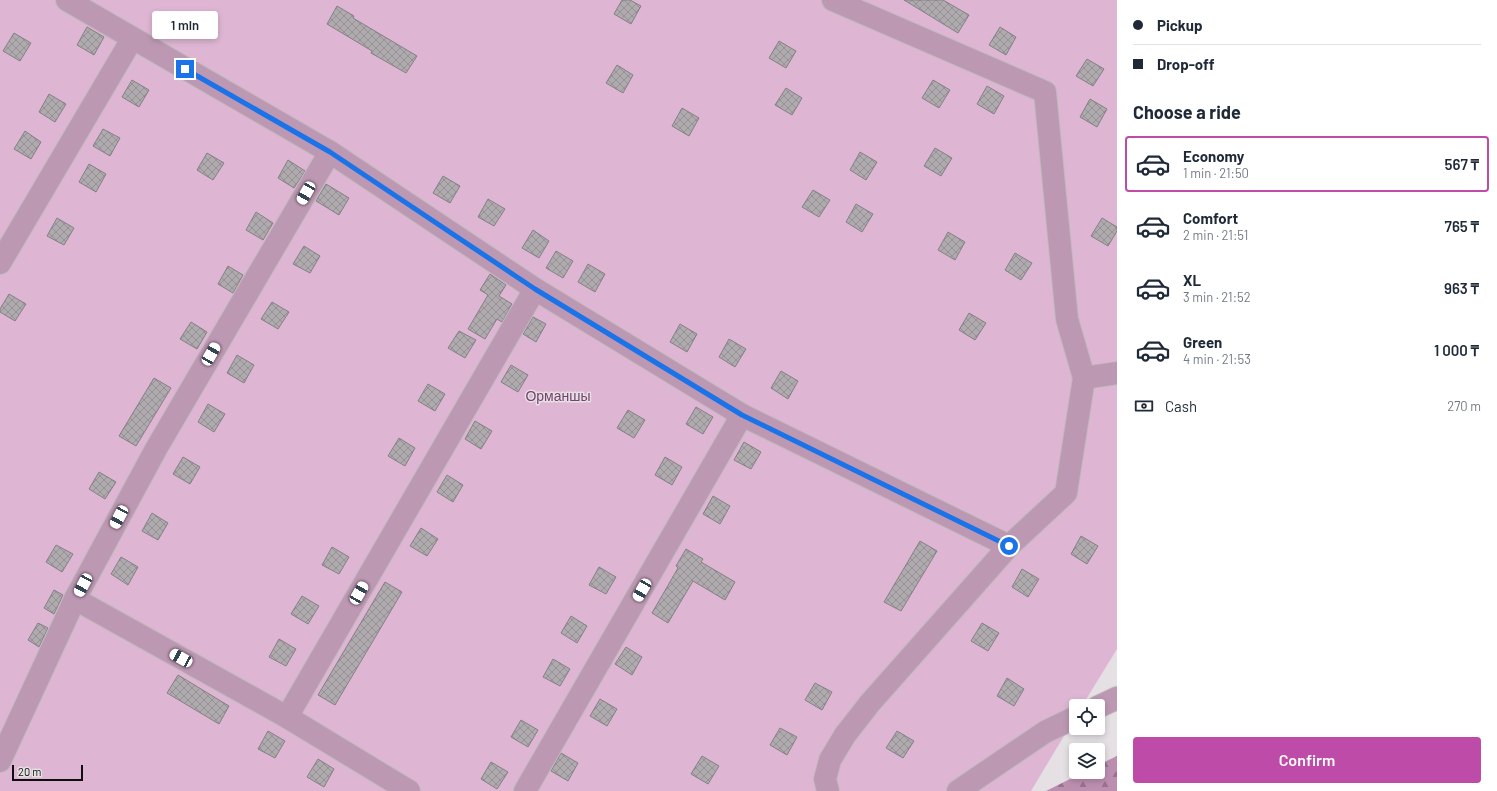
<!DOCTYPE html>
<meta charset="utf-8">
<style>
:root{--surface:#fff;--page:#f6f6f7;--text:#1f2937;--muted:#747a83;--line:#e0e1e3;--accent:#bd4ba7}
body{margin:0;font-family:Barlow,sans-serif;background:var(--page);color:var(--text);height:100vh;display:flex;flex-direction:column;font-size:15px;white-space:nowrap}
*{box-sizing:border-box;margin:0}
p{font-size:13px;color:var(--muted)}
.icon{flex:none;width:22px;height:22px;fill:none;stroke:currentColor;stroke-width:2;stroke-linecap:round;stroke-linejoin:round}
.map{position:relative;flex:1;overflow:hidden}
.panel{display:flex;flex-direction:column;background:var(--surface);width:380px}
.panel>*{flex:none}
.banner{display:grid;align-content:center;height:88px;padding:0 16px;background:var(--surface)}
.controls{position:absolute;left:1069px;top:699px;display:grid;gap:8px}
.controls a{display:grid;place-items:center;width:36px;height:36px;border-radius:4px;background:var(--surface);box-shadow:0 2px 6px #0003;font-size:20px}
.scale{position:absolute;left:12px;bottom:10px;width:71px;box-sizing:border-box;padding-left:4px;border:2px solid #100f10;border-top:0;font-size:11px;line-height:14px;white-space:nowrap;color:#100f10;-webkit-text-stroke:3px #e4e0e3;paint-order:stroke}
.end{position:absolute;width:18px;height:18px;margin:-9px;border:5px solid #1a73e8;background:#fff;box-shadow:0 0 0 2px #fff}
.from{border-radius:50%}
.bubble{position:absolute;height:28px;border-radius:4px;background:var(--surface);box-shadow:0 2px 6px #0003;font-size:13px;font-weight:600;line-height:28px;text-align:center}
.car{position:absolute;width:12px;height:24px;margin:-12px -6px;border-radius:5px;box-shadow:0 0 3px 1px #0007;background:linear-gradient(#fff 24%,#345 0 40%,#fff 0 76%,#345 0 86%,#fff 0)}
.banner b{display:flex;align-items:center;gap:14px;height:38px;font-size:15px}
.banner b+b{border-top:1px solid var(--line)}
.banner i{width:10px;height:10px;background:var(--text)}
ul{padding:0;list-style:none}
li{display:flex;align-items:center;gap:12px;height:56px;margin:0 8px 6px;padding:0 8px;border:2px solid transparent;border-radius:4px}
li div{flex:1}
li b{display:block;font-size:15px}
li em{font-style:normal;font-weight:600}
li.on{border-color:var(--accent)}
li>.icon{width:36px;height:36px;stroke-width:1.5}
h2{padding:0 16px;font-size:18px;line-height:48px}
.pay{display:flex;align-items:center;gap:10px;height:44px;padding:0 16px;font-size:15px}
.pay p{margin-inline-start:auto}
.cta{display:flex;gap:8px;margin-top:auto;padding:8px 16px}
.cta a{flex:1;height:46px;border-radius:4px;background:var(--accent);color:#fff;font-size:16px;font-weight:600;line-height:46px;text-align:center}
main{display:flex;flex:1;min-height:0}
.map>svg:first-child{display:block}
.green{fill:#deb6d3}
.forest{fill:url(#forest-firs)}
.building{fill:url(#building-cross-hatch);stroke:#848083}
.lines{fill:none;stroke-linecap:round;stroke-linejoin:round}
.street-casing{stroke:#bebabd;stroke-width:24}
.street{stroke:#bd98b3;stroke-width:22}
.route{stroke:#1a73e8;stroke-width:5}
.labels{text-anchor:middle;stroke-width:3;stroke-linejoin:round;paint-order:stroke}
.park-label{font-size:14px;fill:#79406c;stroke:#e4e0e3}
</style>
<main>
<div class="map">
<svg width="1117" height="791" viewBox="0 0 1117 791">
<defs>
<pattern id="forest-firs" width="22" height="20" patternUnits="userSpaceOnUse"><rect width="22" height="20" fill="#bc8fb0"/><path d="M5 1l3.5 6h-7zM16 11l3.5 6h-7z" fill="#97738e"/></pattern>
<pattern id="building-cross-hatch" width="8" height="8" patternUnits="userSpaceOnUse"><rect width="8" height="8" fill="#afaaae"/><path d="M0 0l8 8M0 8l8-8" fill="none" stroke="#969195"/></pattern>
</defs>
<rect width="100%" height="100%" fill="#e4e0e3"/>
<polygon class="green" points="0,0 1117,0 1117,649 1082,706 1076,706 1076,716 1031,791 0,791"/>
<polygon class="forest" points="1117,756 1117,791 1046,791 1084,772 1098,772 1098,765"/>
<g class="building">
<polygon points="622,0 630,0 641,6 631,24 614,14"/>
<polygon points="904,0 943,0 969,15 958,33"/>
<polygon points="337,6 354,16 353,18 417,56 406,73 371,53 372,51 327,24"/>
<polygon points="87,27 104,37 94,55 77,45"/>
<polygon points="1000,27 1016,37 1006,55 989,45"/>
<polygon points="14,33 31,43 20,61 3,51"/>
<polygon points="779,41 796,51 786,68 769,58"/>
<polygon points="1087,59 1104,69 1093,86 1076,76"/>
<polygon points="617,65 633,75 623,93 606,83"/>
<polygon points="132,80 149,90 139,107 122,97"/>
<polygon points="933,80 950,90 939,108 922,98"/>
<polygon points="987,86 1004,96 994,114 977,104"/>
<polygon points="786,88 802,98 792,115 775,105"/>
<polygon points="49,94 66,104 55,122 39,112"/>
<polygon points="1090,99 1107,109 1097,127 1080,117"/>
<polygon points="682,108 699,118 689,136 672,126"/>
<polygon points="103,129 120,138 110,156 93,146"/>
<polygon points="25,131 41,142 31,159 14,149"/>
<polygon points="935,148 952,158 941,176 924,166"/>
<polygon points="860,152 877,162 866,180 850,170"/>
<polygon points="207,153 224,163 213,180 197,170"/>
<polygon points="288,160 305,171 294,188 278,178"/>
<polygon points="89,164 106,174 96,192 79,182"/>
<polygon points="443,176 460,186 450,203 433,193"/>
<polygon points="326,184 349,198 339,215 316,201"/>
<polygon points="813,190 830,200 819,217 802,207"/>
<polygon points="488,199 505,209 494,226 478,217"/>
<polygon points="856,204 873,214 862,232 846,222"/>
<polygon points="256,212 273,223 263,240 246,230"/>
<polygon points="57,218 74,228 64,245 47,236"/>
<polygon points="1102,218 1117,227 1117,231 1108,246 1091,236"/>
<polygon points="533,230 549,241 539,258 522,248"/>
<polygon points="948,232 965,242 955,260 938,250"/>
<polygon points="304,246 320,256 310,273 293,264"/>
<polygon points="556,251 573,261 563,278 546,268"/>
<polygon points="1015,253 1032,263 1021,280 1005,270"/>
<polygon points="588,264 605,274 595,292 578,282"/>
<polygon points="228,266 243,275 233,293 218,284"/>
<polygon points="490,274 506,285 499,296 512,304 502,322 497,319 485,339 468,329 488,295 480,290"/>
<polygon points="9,294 26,304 15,321 0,312 0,309"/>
<polygon points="272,302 289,312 278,329 261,319"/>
<polygon points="969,313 986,323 975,340 959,330"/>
<polygon points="533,317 546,324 536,342 523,334"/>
<polygon points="191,322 207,332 197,349 180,339"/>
<polygon points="680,324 697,334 687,352 670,342"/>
<polygon points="459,331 476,340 465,358 448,348"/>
<polygon points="729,339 746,349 735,367 719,357"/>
<polygon points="237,355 254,365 244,383 227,373"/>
<polygon points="511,365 528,375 518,392 501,382"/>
<polygon points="781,371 798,381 788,399 771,388"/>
<polygon points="154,378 171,388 136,446 119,436"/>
<polygon points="428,384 445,394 435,411 418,401"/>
<polygon points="208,404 225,414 214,432 198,422"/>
<polygon points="696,407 713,417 703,434 686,424"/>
<polygon points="628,410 645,420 634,438 617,428"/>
<polygon points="475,421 492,431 481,449 465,439"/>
<polygon points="399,438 415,448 405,466 388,456"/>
<polygon points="744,442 761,452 751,469 734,460"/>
<polygon points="183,457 200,467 190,484 173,474"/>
<polygon points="665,457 682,467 672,485 655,475"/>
<polygon points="99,472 116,482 105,499 89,489"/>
<polygon points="447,475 463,485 453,502 437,492"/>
<polygon points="713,496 730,506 720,524 703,514"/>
<polygon points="152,513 168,523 158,540 142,531"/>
<polygon points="421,528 438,539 427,556 410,546"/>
<polygon points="1081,536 1098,546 1087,564 1071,554"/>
<polygon points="920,541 937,551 901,611 884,602"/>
<polygon points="56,545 73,554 62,572 46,562"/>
<polygon points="332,547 349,557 339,574 322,565"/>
<polygon points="686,549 703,559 701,562 735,582 725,600 693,581 668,623 652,613 678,568 676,566"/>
<polygon points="121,557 138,567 128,585 111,574"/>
<polygon points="599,567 616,577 606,594 589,585"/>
<polygon points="1022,569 1039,579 1028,597 1012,587"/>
<polygon points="385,582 402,592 335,705 318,695"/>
<polygon points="54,590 63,595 54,614 44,608"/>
<polygon points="302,596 319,606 308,624 291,614"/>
<polygon points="571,616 587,626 577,643 561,633"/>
<polygon points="38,623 48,628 39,647 28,640"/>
<polygon points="982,623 999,633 988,651 971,641"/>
<polygon points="279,639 296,649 286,666 269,657"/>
<polygon points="626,647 642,657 632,675 615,664"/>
<polygon points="553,659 570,669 560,686 543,677"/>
<polygon points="178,675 229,706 219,724 167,693"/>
<polygon points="1007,678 1024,689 1014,706 997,696"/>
<polygon points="815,683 832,692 822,710 805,700"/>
<polygon points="600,699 617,709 607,726 590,716"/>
<polygon points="521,720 538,730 528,747 511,737"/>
<polygon points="780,728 797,737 787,755 770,745"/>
<polygon points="268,731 285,741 275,758 258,749"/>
<polygon points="897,731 914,741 903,758 886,748"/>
<polygon points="561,753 578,763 568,781 551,771"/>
<polygon points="702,756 719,766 708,784 691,774"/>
<polygon points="318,759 334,769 324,787 307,777"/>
<polygon points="491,762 508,772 497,789 481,779"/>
</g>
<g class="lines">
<defs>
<g id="street">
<polyline points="67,0 330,152 535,289 742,415 1009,546"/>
<polyline points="0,263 132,39"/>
<polyline points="1084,378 1117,373"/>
<polyline points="75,599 287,717 409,791"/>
<polyline points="1098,707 1117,698"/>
<polyline points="287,717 535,289"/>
<polyline points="0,761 75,599 156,449 330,152"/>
<polyline points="525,791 742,415"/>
<polyline points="828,791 825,779 830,760 845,735 870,703 1009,546 1066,493 1084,378 1067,319 1045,92 833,0"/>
<polyline points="958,791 1045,732 1076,717"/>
</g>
</defs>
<use href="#street" class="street-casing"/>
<use href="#street" class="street"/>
</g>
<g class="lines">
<polyline class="route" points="185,69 330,152 535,289 742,415 1009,546"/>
</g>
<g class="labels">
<g class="park-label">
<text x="558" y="401">Орманшы</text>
</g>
</g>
</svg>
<div class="controls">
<a><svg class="icon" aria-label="locate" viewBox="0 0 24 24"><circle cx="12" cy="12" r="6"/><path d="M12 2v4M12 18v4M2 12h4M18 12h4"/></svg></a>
<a><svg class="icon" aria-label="layers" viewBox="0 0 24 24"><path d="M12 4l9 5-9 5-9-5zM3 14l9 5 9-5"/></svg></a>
</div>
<div class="scale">20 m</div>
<i class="end from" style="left:1009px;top:546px"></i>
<i class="end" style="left:185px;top:69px"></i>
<div class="bubble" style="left:152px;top:11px;width:66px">1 min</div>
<i class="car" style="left:306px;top:193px;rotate:210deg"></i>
<i class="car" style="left:211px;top:354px;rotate:30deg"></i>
<i class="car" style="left:119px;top:517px;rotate:208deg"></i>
<i class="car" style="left:83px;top:585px;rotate:208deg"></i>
<i class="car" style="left:642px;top:590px;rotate:210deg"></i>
<i class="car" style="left:359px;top:593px;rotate:30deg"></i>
<i class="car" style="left:181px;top:658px;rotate:299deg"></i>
</div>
<section class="panel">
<div class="banner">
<b><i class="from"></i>Pickup</b>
<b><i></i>Drop-off</b>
</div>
<h2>Choose a ride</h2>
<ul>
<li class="on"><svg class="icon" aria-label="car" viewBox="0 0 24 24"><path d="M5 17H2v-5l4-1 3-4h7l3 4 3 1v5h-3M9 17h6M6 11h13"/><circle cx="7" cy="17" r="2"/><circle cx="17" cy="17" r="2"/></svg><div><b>Economy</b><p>1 min · 21:50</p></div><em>567 ₸</em></li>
<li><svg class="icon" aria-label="car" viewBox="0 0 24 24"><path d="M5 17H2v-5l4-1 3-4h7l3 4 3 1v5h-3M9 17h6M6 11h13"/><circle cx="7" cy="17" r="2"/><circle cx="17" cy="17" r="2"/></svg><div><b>Comfort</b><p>2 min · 21:51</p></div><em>765 ₸</em></li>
<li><svg class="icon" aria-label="car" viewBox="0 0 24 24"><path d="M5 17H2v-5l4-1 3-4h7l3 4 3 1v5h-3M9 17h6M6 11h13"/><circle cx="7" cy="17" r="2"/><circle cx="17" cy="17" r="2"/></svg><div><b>XL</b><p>3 min · 21:52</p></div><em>963 ₸</em></li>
<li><svg class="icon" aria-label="car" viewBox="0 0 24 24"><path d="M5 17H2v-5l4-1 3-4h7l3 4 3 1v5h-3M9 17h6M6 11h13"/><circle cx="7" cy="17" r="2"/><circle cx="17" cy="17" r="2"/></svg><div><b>Green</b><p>4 min · 21:53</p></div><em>1 000 ₸</em></li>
</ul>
<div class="pay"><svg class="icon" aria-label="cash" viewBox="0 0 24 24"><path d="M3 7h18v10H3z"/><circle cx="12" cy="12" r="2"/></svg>Cash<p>270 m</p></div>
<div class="cta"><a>Confirm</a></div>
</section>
</main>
